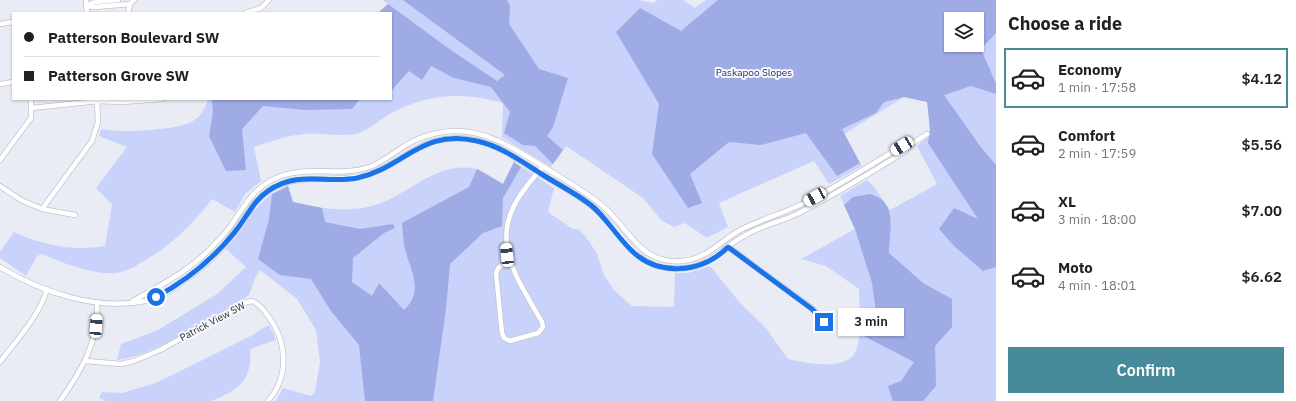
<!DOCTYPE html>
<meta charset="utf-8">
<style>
:root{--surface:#fff;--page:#f2f2f2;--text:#202124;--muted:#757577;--line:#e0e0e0;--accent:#478a9a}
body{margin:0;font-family:"IBM Plex Sans",sans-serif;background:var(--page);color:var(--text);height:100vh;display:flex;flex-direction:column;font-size:15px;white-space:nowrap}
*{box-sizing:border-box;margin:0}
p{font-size:13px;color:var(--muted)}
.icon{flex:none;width:22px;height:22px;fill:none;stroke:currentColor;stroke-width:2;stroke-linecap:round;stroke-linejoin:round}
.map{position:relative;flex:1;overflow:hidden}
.panel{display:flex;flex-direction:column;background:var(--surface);width:300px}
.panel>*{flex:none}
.banner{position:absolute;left:12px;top:12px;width:380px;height:88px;border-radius:0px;box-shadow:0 1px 3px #0004;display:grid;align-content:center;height:88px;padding:0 12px;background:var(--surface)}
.controls{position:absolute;left:944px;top:12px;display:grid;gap:8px}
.controls a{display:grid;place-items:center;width:40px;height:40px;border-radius:0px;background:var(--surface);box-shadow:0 1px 3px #0004;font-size:20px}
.end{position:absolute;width:18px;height:18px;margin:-9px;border:5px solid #1a73e8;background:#fff;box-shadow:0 0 0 2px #fff}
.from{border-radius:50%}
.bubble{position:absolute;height:28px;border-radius:0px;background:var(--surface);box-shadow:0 1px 3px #0004;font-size:13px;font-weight:600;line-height:28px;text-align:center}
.car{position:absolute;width:12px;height:24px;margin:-12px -6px;border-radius:5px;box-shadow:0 0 3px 1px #0007;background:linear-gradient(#fff 24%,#345 0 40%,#fff 0 76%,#345 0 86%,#fff 0)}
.banner b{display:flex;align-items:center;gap:14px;height:38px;font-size:15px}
.banner b+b{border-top:1px solid var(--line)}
.banner i{width:10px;height:10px;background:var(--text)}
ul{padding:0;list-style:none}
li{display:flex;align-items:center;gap:12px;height:60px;margin:0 8px 6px;padding:0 4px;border:2px solid transparent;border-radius:0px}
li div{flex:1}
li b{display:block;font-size:15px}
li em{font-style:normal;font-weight:600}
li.active{border-color:var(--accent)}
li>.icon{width:36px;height:36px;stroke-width:1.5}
h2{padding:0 12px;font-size:18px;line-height:48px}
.action{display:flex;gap:8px;margin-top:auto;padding:8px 12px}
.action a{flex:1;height:46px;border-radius:0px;background:var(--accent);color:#fff;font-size:16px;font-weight:600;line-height:46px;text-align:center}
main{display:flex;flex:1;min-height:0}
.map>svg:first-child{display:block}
.green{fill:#c8d2fb;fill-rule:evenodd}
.forest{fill:#9eabe4;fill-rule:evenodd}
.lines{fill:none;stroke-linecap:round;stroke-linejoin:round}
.street-casing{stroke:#c2c4cd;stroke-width:6}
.street{stroke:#fff;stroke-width:4.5}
.route{stroke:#1a73e8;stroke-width:5}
.labels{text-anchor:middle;stroke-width:4;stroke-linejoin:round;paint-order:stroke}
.park-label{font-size:10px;fill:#252b6d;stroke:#f9fafd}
.street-label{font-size:10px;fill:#28282c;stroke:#f9fafd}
</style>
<main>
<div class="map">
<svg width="996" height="401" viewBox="0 0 996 401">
<rect width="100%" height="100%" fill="#eaecf5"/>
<g class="green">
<path d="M383,0H638L653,3L658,0H683L695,8L706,0H996V401H276L283,388L311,396L315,392L320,362L316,330L297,299L260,270L255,278L249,295L239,302C204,322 156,355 117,360L121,344L158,330L217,294L246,267L226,249L241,230L252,212L270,195L288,186L293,203C322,208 349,214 378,204C410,193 439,160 476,169C485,171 495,180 503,184L514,162L554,188L548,212L573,229H578L586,237L596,252L605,277L615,291L632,306L674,307L675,273H688L710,266L741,304L766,328L788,359C805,363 851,373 857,348C862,329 859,308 859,289L826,266L801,259L855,229L840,196L867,180L875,188L890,210L937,184L917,146L930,135L928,102L904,97L844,134L862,166L829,184L814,161L719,203L728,227L707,238L685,223L674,227L661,220L643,198L566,146L551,167L502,137L503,103C462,92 429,93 390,114C380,119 368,131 356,134C338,137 321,132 304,134C287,135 270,142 254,147L261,181L245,194L235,212L212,199C192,225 171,246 142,262C134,267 125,272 116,273C94,275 62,263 42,254L37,256L26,276L0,258V252L14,232C43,246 74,251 105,246L112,205L96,188L127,147L99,136L101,129C119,133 176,131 193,121C202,116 205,108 208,99H391V13H378L388,4ZM951,19H977V45H951Z"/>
<path d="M269,325L276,340L250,349C253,379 238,391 211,401H106L99,398L102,392L122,393L156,383L247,338Z"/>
</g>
<g class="forest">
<polygon points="403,0 507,0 510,6 509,24 539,69 568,78 553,127 547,136 563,150 553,164 535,146 523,145 504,133 510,112 491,87 454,78 431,66 422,80 409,71 391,91 391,13 378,13 388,4 448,48 497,81 505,75"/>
<path d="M718,0H996V33L981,49L996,84V94L971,86L944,95L980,146L996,165V267L983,271L954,246L939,229L954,208L978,219L928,143L930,129L927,102L904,97L884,102L876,113L842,129L860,163L837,176L806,133L761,145L729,142L690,174L702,203L688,208L652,154L659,104L616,32L640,8L681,31ZM951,19H977V45H951Z"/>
<polygon points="212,99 360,99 352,109 305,110 263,106 242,129 246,170 226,171 209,136 213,112"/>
<path d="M514,162L521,167L503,198L502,226L483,233L450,264L446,309L433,401H365L359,345L331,311L311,279L280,275L258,259L269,219L272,194L288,186L293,202L322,208L325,222L360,229L393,224L395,228L384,233L353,258L352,282L372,296L379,283L404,310C425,291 410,270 405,249C403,241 403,232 402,223L469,187L477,169L503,184Z"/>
<path d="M870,194C875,196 881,198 884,202C895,214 889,238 889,253L923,283L952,299V327L935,346L936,386L923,401H893L888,386L901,381L914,362L858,333L859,324L879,333L872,283L855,229L844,205L853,197Z"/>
</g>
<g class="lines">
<defs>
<g id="street">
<polyline points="86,0 87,13"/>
<polyline points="86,6 95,7 130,4"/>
<polyline points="86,6 95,2 118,0"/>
<polyline points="128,13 130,4 134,0"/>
<polyline points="245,13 261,8 269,0"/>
<polyline points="0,24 13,22"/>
<polyline points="0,84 13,82"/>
<polyline points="32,108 98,101 122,102 162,99"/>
<polyline points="0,160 31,118 31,99"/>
<polyline points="0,186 21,200 42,209 92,141 98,122 97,99"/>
<polyline points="42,209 75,215"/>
<polyline points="727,246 813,309 824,322"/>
<path d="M509,262L499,267L496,273L502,333L504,338L510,341L538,333L543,327L542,322C522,286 492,248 514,206C521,191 533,179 543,166"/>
<path d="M0,267C41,292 97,311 145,301C169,296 205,266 222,248C238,230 249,204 268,191C300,170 335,185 369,174C395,167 413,145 440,140C455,137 471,138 486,143C504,149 520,161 536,171C559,185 583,197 602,215C630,241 636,273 685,268C710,266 723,247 744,236C760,226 780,222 797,214C835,195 870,173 906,151L907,147L927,134"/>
<path d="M133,301C160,285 188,272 211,248C218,241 226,233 232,224C243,208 252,191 270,181C304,162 338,179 372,166C383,161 393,154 403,147C418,137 436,132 454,131C490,130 519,152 549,170C568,182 588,193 605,208C631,231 640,265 683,261C707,259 721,240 742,229C760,220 781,214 800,205C835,188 869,166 902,146L907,147"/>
<path d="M86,361L121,364L134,361L160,350L247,302L252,301C259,304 264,310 268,316C287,341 290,376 268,401"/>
<path d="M0,362C17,339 39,317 47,289"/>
<path d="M60,401C82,370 99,341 97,302"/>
</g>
</defs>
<use href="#street" class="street-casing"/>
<use href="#street" class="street"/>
</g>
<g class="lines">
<path class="route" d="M156,297C186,281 212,260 234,233C246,219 252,202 268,191C299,170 325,184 357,178C404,168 421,128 477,141C501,146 522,162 543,175C559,185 577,194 592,206C607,219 616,235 630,249C657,277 701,274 728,247L812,309L824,322"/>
</g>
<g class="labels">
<g class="park-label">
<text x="754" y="76">Paskapoo Slopes</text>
</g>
<g class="street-label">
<text transform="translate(212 321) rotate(-28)" y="4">Patrick View SW</text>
</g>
</g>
</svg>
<div class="controls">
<a><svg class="icon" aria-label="layers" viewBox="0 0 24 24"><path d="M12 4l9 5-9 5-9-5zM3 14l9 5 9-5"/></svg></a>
</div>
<i class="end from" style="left:156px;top:297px"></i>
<i class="end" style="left:824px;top:322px"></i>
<div class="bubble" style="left:838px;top:308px;width:66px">3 min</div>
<i class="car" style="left:902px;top:146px;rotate:239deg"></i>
<i class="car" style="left:815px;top:197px;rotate:241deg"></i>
<i class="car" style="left:507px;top:255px;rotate:354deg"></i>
<i class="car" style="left:96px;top:326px;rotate:4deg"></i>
<div class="banner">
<b><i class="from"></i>Patterson Boulevard SW</b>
<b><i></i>Patterson Grove SW</b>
</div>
</div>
<section class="panel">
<h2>Choose a ride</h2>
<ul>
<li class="active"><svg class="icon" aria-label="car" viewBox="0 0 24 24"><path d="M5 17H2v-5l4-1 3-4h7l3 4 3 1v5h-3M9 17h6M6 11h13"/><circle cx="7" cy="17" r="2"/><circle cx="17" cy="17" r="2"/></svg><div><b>Economy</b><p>1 min · 17:58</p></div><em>$4.12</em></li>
<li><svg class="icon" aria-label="car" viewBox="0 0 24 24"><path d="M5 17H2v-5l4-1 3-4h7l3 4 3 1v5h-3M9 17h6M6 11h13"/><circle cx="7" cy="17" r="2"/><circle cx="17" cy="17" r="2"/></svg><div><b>Comfort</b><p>2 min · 17:59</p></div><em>$5.56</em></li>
<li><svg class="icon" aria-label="car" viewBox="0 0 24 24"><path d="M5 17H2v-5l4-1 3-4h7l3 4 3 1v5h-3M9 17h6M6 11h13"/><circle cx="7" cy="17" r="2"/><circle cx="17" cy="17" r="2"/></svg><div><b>XL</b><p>3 min · 18:00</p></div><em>$7.00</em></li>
<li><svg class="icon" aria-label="car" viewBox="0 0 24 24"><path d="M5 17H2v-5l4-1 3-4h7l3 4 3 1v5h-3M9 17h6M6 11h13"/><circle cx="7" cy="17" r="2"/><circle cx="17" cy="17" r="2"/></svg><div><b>Moto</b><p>4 min · 18:01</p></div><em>$6.62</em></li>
</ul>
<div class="action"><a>Confirm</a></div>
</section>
</main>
